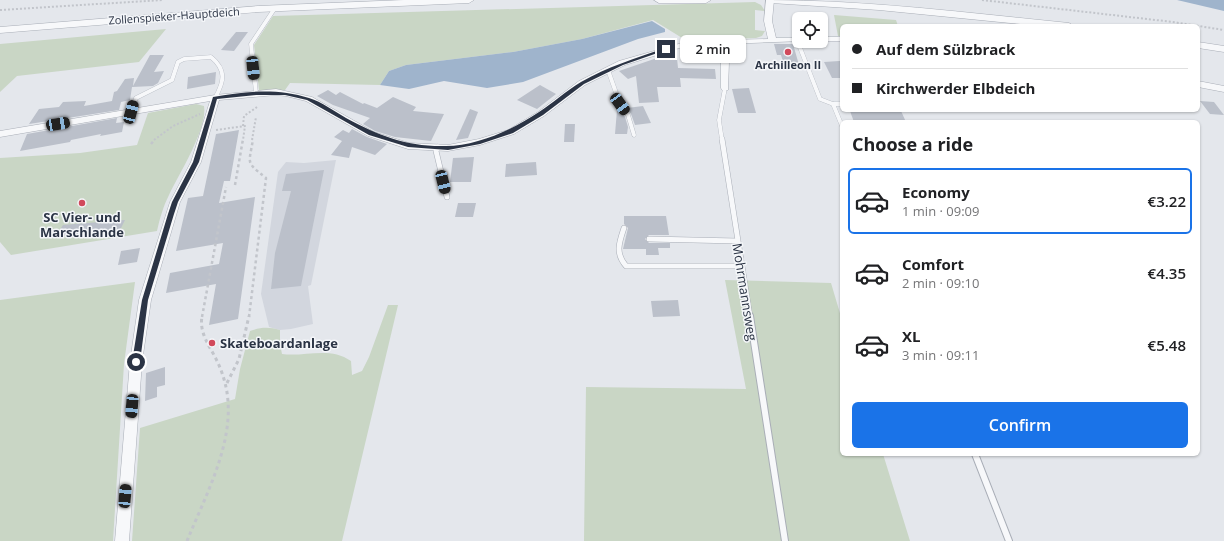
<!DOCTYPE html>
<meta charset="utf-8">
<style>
:root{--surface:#fff;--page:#f6f6f6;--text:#202124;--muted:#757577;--line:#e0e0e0;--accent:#1a73e8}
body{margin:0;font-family:"Open Sans",sans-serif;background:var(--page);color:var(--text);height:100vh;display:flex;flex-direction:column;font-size:15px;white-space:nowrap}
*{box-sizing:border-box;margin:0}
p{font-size:13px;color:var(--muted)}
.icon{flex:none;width:22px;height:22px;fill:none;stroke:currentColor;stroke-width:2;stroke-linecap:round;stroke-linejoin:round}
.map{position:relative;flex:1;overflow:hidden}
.panel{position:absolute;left:840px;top:120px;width:360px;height:336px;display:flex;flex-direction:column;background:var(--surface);border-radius:6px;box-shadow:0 1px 3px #0004}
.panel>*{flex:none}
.banner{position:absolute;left:840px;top:24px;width:360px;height:88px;border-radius:6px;box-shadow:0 1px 3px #0004;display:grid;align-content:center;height:88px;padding:0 12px;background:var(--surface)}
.buttons{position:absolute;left:792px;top:12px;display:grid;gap:8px}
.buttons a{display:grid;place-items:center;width:36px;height:36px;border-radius:6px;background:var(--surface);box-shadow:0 1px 3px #0004;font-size:20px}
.end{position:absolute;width:18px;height:18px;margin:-9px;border:5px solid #2b3445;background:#fff;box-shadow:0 0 0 2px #fff}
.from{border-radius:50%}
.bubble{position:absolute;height:28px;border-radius:6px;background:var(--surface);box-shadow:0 1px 3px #0004;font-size:13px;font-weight:600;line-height:28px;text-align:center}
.car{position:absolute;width:12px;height:24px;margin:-12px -6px;border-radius:5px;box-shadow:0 0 3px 1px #0007;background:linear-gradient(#222 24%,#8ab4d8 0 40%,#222 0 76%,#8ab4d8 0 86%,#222 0)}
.banner b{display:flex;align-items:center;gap:14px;height:38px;font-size:15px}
.banner b+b{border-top:1px solid var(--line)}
.banner i{width:10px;height:10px;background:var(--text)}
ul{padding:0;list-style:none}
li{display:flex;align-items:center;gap:12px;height:66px;margin:0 8px 6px;padding:0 4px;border:2px solid transparent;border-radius:6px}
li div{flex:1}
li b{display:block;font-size:15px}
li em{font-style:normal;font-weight:600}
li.current{border-color:var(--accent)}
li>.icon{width:36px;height:36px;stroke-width:1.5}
h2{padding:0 12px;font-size:18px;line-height:48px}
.primary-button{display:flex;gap:8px;margin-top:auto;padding:8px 12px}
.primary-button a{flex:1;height:46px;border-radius:6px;background:var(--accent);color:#fff;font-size:16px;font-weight:600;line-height:46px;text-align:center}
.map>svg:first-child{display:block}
.built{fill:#d2d6de}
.green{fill:#c9d6c5}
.water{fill:#9fb4cc}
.building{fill:#bbc0ca}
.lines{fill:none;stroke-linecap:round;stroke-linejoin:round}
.service-far2-casing{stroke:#a9aeb7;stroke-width:4.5}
.service-far1-casing{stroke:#a9aeb7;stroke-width:6}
.service-casing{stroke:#a9aeb7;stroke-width:8}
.minor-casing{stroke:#a9aeb7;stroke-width:1}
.tertiary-casing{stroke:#a9aeb7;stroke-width:1}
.path-far2{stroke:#c2c5cb;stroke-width:2;stroke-dasharray:2 2;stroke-linecap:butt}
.path-far1{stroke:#c2c5cb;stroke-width:2.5;stroke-dasharray:3 3;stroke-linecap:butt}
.path{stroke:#c2c5cb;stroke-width:3;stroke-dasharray:3.5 3.5;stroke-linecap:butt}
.service-far2{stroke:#f7f8fa;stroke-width:4}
.service-far1{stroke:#f7f8fa;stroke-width:5}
.service{stroke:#f7f8fa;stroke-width:6}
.minor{fill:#f7f8fa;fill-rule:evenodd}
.tertiary{fill:#f7f8fa;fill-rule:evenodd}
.route{fill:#2b3445}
.poi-dot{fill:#d1495b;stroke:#f4f6f9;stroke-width:1.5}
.labels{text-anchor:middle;stroke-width:3;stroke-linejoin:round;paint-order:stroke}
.far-street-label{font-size:11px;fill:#2b3445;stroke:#f4f6f9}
.far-poi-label{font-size:11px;font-weight:bold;fill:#2b3445;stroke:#f4f6f9}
.poi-label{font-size:13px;font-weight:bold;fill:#2b3445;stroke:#f4f6f9}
.street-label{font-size:13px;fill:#2b3445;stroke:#f4f6f9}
</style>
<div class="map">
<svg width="1224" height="541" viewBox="0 0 1224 541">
<rect width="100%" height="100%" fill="#e4e7ec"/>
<polygon class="built" points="336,160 311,285 308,286 313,324 291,329 280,330 269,327 261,294 278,172 286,162 304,163"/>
<g class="green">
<polygon points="755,2 761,5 765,11 755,10 755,30 765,31 762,36 756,38 687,41 653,20 582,39 513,52 406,65 389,71 380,85 290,83 285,90 259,90 254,45 273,16"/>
<polygon points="834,15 896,20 898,26 842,26 842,36 838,36"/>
<polygon points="166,29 139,62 17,76 0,92 0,44"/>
<path d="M196,104L204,106C208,128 179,174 169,195C163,207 160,218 157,231L11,255L0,242V158L80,153L137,145L148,113Z"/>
<polygon points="725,280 831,283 842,320 842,454 883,454 910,541 584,541 586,387 746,389"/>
<polygon points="135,282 124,364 113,541 0,541 0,300"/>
<path d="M388,305H398L342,541H132L140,428L235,399L240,369L250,331C261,327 269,327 280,330V344L282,354C305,357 330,346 351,361L352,375L362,371L369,357Z"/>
</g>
<g class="water">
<polygon points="1177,0 1224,0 1224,11"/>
<polygon points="652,21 665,29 665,32 638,39 523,82 487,88 444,81 409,89 380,85 389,71 406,65 513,52 582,39"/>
</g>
<g class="building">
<polygon points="236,32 248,32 234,51 221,50"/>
<polygon points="774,44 793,44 799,65 784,65 781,55 777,55"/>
<polygon points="730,49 741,49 743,61 732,61"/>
<polygon points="150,55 164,55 154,72 164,71 158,83 153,86 132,87 130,100 121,102 119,110 29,124 39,109 59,107 63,102 86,101 84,106 112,101 114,92 117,91 125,79 134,78 133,86"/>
<polygon points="657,58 677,58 678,68 715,69 716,79 680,78 681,87 657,87 659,102 639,103 636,76 628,79 619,71"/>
<polygon points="839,61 842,61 842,78 832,78 824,62"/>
<polygon points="216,72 215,84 187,89 188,77"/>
<polygon points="540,85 556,94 537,109 517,100"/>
<polygon points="749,88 756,113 738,113 732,89"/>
<polygon points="328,90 336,95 340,92 363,104 364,103 377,108 393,97 416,107 413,111 444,114 431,141 395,137 375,131 363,124 370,118 333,105 317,96"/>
<polygon points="1200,101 1214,102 1224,115 1210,114"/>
<polygon points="643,106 651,123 635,125 631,114 627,108"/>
<polygon points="470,109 478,112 468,138 456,140"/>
<polygon points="617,110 620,110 625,117 628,127 627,134 615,134"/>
<polygon points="850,111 901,111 906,122 854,122"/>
<polygon points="117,118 116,123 124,122 122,132 100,136 101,134 71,140 70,142 20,151 27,134"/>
<polygon points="565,124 575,124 574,142 564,142"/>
<polygon points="352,129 367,137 387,144 375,155 352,147 349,158 331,155 342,141 334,137 343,130 349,133"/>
<polygon points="239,130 230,181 224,181 219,203 255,197 238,319 209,325 216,284 166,293 170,273 219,264 223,243 176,251 188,198 203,196 216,134"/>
<polygon points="474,157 471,182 450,182 453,158"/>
<polygon points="536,162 537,175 505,177 506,164"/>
<polygon points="324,170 301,286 271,289 275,253 291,191 282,191 286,174"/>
<polygon points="458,203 476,203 473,217 455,217"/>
<polygon points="624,216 666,216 669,235 649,235 645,239 649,243 670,243 670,248 658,248 659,255 646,255 646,249 623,249 628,228 624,224"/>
<polygon points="125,220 119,232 56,236 63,225"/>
<polygon points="140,248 137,262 118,265 121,251"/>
<polygon points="678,300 680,316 653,317 651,301"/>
<polygon points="165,367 165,385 157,387 157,397 145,401 146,373"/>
</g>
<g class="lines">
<defs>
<g id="service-far2">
<polyline points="797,40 820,99 833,104 842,104"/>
<polyline points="608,70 620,104 628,115 634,135"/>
<polyline points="256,93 251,44 275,8"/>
<polyline points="833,104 842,126"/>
<path d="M131,112L136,98L172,80L178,62L184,59L211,57C227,70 224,82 215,98"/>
<polyline points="722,140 719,120 725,88"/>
</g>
<g id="service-far1">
<polyline points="722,139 750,317"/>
<polyline points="438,147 436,151 447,197"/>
<path d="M624,228C619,243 615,253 626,266H741"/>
<polyline points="649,239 737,241"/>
</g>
<g id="service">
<polyline points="750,316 785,541"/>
<polyline points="975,454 1009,541"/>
</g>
<g id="minor">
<polygon points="766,0 774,0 772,21 776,38 799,38 799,41 802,41 726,44 729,61 728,90 722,90 721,88 721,61 718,45 689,45 625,65 585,85 544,116 514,134 480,145 448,151 408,149 368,136 306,101 286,96 276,95 219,100 201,162 180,202 151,300 142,362 129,541 115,541 130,362 139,300 170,202 191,162 210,101 0,137 0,131 215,95 276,89 312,97 374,132 409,143 448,145 479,139 508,130 538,112 579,81 619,61 689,41 768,39 764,21"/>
<polygon points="821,37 842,37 842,41 820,41 821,41"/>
<polygon points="1198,81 1224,86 1224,92 1198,87"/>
</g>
<g id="tertiary">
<polygon points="404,0 474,0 469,3 258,12 0,33 0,27 258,6"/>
<polygon points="654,0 711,0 706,3 659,3"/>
<path d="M766,0C868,0 968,13 1069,23L1074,26H1040L879,10L771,3Z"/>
<polygon points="1198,42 1224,46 1224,52 1198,48"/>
</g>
</defs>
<use href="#service-far2" class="service-far2-casing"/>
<use href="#service-far1" class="service-far1-casing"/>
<use href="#service" class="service-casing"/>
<use href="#minor" class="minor-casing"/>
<use href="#tertiary" class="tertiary-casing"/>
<g class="path-far2">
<polyline points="982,0 1173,22 1224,30"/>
<polyline points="0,10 163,0"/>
<polyline points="243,126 244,116 257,107"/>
<polyline points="216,130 245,126 243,140"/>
<polyline points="154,140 173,126 200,114"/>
<polyline points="252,140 256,117"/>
</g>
<g class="path-far1">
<polyline points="151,144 155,139"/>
<polyline points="235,185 243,139"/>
<polyline points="202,317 226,187"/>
<path d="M249,317L266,178C245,161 249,165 253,139"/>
</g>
<g class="path">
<polyline points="227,383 239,359 249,316"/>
<path d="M187,541C206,494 237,439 226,387C224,378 221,369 217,361C210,346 199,334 202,316"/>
</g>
<use href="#service-far2" class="service-far2"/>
<use href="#service-far1" class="service-far1"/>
<use href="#service" class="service"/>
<use href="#minor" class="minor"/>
<use href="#tertiary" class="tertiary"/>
</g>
<path class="route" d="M665,48L669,49L623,65L584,84L543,115L513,133L480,144L448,150L408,147L369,135L307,100L285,95H256L217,99L199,162L178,202L174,214L148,300L140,362L136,365L133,364L132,362L142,300L168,214L172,202L193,162L213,97C245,91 278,88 309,98C322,102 334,111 346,118C380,136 407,147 446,146C477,146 514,129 539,112C553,103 566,91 581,82C607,67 636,58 665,48Z"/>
<g class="poi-dot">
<circle cx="788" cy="52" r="4"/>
<circle cx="82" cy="203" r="4"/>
<circle cx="212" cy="343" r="4"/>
</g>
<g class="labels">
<g class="far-street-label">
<text transform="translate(174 16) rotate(-4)" y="4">Zollenspieker-Hauptdeich</text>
</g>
<g class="far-poi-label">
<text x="788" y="69">Archilleon II</text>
</g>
<g class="poi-label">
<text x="82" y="222">SC Vier- und<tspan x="82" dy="15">Marschlande</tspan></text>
<text x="220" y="348" text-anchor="start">Skateboardanlage</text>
</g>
<g class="street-label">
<text transform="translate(745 292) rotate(81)" y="5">Mohrmannsweg</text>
</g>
</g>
</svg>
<div class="buttons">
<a><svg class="icon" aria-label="locate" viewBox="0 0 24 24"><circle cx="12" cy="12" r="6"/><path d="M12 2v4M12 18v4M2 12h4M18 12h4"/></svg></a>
</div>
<i class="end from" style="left:136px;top:362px"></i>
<i class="end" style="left:666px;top:49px"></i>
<div class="bubble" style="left:680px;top:35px;width:66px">2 min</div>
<i class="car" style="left:253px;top:68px;rotate:174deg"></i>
<i class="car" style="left:620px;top:104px;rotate:144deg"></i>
<i class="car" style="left:131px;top:112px;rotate:15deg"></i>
<i class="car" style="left:58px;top:124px;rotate:81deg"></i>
<i class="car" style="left:443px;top:182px;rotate:166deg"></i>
<i class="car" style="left:132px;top:406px;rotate:185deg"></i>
<i class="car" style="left:125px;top:496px;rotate:5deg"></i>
<div class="banner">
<b><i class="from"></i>Auf dem Sülzbrack</b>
<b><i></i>Kirchwerder Elbdeich</b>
</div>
<section class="panel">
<h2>Choose a ride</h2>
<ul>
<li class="current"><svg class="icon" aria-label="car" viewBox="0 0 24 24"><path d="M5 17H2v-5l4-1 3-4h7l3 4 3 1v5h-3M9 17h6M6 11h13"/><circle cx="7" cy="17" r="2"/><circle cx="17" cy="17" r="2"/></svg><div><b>Economy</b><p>1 min · 09:09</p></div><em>€3.22</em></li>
<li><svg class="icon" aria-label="car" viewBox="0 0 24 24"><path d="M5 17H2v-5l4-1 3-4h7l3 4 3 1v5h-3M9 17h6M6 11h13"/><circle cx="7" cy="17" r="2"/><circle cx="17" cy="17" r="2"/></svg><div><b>Comfort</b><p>2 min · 09:10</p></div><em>€4.35</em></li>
<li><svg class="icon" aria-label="car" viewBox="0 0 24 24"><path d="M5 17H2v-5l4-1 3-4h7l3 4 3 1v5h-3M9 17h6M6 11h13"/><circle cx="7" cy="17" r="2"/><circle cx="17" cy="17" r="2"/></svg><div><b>XL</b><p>3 min · 09:11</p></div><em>€5.48</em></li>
</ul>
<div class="primary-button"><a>Confirm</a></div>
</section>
</div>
